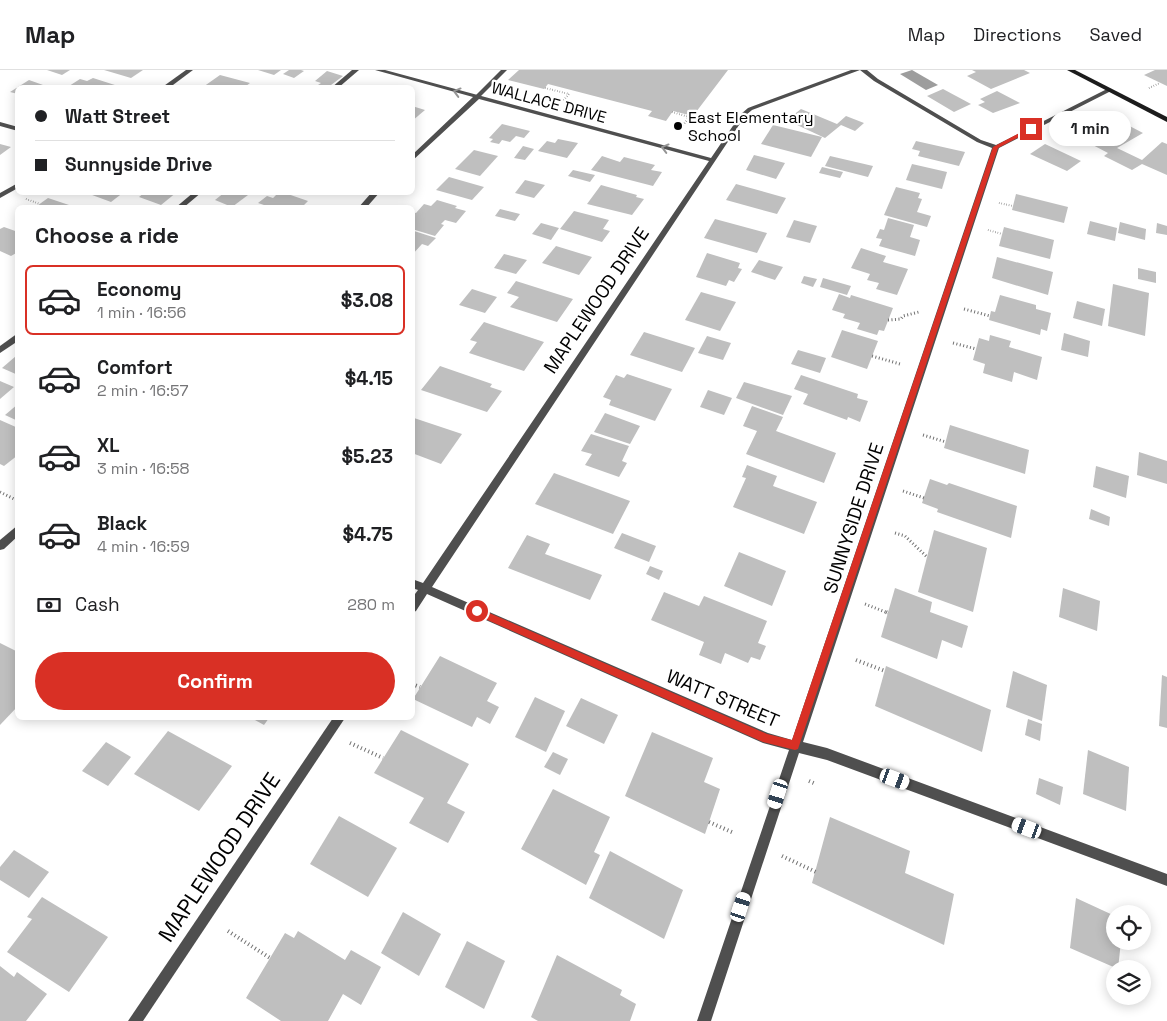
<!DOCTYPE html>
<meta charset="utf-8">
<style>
:root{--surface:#fff;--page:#f2f2f2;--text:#202124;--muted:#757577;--line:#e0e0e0;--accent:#d93025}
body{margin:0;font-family:"Space Grotesk",sans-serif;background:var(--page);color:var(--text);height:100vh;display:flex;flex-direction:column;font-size:19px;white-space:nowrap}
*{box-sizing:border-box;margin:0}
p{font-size:16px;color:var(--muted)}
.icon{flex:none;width:28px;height:28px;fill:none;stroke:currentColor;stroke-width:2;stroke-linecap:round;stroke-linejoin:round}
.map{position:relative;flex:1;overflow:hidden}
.drawer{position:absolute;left:15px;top:135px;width:400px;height:515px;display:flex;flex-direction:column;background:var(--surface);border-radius:8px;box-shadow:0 2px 12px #0003}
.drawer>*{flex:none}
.guide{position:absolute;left:15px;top:15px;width:400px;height:110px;border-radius:8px;box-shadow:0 2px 12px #0003;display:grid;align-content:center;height:110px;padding:0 20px;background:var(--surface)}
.buttons{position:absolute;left:1106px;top:835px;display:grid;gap:10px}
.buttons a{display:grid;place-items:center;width:45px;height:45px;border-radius:50%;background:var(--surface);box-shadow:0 2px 12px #0003;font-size:25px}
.end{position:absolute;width:22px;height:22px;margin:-11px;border:6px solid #d93025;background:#fff;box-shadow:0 0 0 2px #fff}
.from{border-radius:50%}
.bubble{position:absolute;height:35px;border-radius:18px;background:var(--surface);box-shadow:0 2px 12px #0003;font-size:16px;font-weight:700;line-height:35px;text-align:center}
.car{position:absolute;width:15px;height:30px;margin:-15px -8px;border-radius:6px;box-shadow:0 0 4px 1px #0007;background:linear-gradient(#fff 24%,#345 0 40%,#fff 0 76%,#345 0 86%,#fff 0)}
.guide b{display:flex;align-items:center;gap:18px;height:48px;font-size:19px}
.guide b+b{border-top:1px solid var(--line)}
.guide i{width:12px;height:12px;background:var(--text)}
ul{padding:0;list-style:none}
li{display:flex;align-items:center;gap:15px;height:70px;margin:0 10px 8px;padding:0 10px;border:2px solid transparent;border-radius:8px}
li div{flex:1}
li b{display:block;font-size:19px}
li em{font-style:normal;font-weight:700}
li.active{border-color:var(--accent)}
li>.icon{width:45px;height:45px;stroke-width:1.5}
h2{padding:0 20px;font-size:22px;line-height:60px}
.pay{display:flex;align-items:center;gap:12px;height:55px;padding:0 20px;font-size:19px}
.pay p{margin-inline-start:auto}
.primary-button{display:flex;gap:10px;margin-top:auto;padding:10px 20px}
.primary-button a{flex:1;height:58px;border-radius:30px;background:var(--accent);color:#fff;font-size:20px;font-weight:700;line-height:58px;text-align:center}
header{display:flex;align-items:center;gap:30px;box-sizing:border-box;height:70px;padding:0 25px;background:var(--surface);border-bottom:1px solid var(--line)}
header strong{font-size:24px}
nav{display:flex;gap:28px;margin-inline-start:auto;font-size:18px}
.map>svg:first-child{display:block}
.water{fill:#9d9d9d}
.building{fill:#bfbfbf}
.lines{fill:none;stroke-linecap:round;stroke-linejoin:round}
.path-far2{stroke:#717171;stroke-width:2;stroke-dasharray:0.5 2;stroke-linecap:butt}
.path-far1{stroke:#717171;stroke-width:3;stroke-dasharray:1 2.5;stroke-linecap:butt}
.path{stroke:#717171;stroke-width:4;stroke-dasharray:1 3;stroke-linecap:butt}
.lane{fill:#4f4f4f;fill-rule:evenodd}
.street{fill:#4f4f4f;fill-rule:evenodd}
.secondary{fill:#1c1c1c;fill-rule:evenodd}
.oneway{stroke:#959595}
.route{fill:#d93025}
.poi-dot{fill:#000;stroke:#fff;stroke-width:2}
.labels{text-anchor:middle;stroke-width:4.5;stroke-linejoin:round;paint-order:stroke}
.far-street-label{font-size:16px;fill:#000;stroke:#fff}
.far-poi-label{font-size:16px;fill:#000;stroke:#fff;text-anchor:start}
.street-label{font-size:19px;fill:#000;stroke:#fff}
.near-street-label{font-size:22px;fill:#000;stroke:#fff}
</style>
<header>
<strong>Map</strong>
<nav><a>Map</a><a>Directions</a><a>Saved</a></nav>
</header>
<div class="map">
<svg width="1167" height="951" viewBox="0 0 1167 951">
<rect width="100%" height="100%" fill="#fff"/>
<polygon class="water" points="912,0 938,15 926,20 900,4"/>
<g class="building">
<polygon points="47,0 70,0 62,5"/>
<polygon points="104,0 143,0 131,8"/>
<polygon points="258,0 281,0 274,5"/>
<polygon points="289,0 301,0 304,1 294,8 283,4"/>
<polygon points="519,0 728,0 693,46 673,41 666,51 648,46 652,41 548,14 544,19 508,10"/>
<polygon points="972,0 1024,0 1030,3 991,19 967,6 976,2"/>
<polygon points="1155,0 1167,0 1167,16 1144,5"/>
<polygon points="327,1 343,6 327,18 318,15 321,13 315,11"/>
<polygon points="220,5 250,13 246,16 250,18 203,17"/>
<polygon points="93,8 118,16 66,18 80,9 87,11"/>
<polygon points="29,10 43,15 39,18 18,18 18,24 10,22"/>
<polygon points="943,19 971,34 954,42 927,26"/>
<polygon points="997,21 1020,33 993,43 978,35 985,32 980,29"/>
<polygon points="412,36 425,40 412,51"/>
<polygon points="801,39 837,54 846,46 864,53 855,61 841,55 825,68 782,48 788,44 792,46"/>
<polygon points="1108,50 1115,54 1120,51 1143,63 1117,78 1142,90 1162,72 1167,74 1167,105 1142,94 1132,100 1104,86 1108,83 1087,72 1091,70 1081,65"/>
<polygon points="502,54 530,61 524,68 516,66 510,72 502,70 499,74 490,72 493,69 489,68"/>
<polygon points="773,55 822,67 811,87 761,74"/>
<polygon points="558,69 578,73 567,88 538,81 547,71 555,73"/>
<polygon points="916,71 965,82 959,96 918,86 920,81 912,79"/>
<polygon points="0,74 11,77 0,85"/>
<polygon points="1045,74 1081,91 1067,101 1030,84"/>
<polygon points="523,76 534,79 525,90 514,88"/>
<polygon points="474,80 498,86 480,106 455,99"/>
<polygon points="754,85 785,93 776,109 746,100"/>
<polygon points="602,86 620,92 624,87 655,95 651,100 662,102 653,116 591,100"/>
<polygon points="830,86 873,96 868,107 825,96"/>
<polygon points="912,94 947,102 942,119 906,110"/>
<polygon points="822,97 843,102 840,108 819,103"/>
<polygon points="573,100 595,105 590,112 568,106"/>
<polygon points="449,107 484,117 472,130 436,120"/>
<polygon points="525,110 545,115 534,128 515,123"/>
<polygon points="736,114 786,128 777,144 726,130"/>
<polygon points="601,115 637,125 636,127 644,129 632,145 587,134"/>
<polygon points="896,117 920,123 918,128 922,129 917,142 931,146 927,157 884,145"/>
<polygon points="84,122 124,122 111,132"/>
<polygon points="145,122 177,122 161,135 139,127"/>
<polygon points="225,122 242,122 248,125 232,137 215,130"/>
<polygon points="279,122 282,122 308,131 301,138 261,138 264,135 258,133 267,126 273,128"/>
<polygon points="1016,124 1068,137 1064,153 1012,140"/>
<polygon points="48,128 75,137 75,138 34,138"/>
<polygon points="437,130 457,136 455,138 466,141 456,153 445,150 441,154 444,155 435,166 412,159 412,142 416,143 424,134 431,136"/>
<polygon points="500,139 520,144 515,151 495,146"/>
<polygon points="574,141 609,150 603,159 610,161 602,172 560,159"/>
<polygon points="888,148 914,155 910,167 920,170 915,186 879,176 882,169 876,168 880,159 884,160"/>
<polygon points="715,149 767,163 757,183 704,168"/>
<polygon points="794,150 817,156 810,173 786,167"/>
<polygon points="1090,151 1117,158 1115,171 1087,164"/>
<polygon points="1120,152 1146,159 1145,170 1118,163"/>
<polygon points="541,153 559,158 551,170 532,164"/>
<polygon points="1157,153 1167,156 1167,165 1156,163"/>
<polygon points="4,157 18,162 18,182 11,186 0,181 0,159"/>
<polygon points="1004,157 1054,170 1050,189 999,176"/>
<polygon points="414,161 436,168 428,176 422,174 412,185"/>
<polygon points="556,176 592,187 579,205 542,193"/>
<polygon points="861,178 886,186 883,192 908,199 897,225 876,219 879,213 867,210 870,204 851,198"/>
<polygon points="707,183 740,193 738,198 742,199 734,212 729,210 726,216 696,207"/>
<polygon points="504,184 527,190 516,204 494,198"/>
<polygon points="997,187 1053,202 1048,225 992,208"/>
<polygon points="759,190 783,197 775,210 751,202"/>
<polygon points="1138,198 1156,202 1156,213 1138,209"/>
<polygon points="804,206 817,209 813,217 801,213"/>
<polygon points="823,208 851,216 847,225 820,217"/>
<polygon points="516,211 573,229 557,252 510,237 519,227 507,223"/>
<polygon points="1113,214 1149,223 1145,266 1108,256"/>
<polygon points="472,219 497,227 485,243 459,235"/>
<polygon points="701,222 736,232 720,261 685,250"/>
<polygon points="839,224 850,228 851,225 893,238 884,261 879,260 877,265 857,259 860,253 843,248 845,244 832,240"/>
<polygon points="1000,225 1036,235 1036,239 1051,243 1047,261 1041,259 1040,265 989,250 991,241 995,242"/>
<polygon points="1077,231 1105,239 1102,256 1073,248"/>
<polygon points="484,252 544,272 524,301 469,283 477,272 470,270"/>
<polygon points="842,260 878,271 867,299 831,287"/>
<polygon points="644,262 695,278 682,302 630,285"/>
<polygon points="1064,263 1090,271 1088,287 1061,280"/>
<polygon points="990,265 1011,271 1009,277 1042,287 1037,310 1014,302 1012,312 983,303 985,294 973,290 979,268 989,271"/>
<polygon points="707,266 731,273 723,290 698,283"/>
<polygon points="798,280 826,288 820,303 791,294"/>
<polygon points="16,286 18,287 18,305 2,298"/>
<polygon points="440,296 492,314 490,317 502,321 487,342 421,320"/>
<polygon points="627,304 672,319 655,351 609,335 611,330 603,327 616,305 624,308"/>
<polygon points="801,305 858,324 857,328 868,331 860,352 848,347 847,350 803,334 808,324 794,319"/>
<polygon points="0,311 14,317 0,329"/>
<polygon points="744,312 792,326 783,345 736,328"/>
<polygon points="708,320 732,328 724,345 700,337"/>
<polygon points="18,334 18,351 5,345"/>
<polygon points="752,336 783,347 776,361 836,383 824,413 746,384 757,361 743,356"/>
<polygon points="605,343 640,356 630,374 594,362"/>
<polygon points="414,348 462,364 441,394 412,383"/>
<polygon points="0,350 18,358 18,385 4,396 0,394"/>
<polygon points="950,355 1029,380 1025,404 944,378"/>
<polygon points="591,364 629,376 622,391 627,393 619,407 585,395 592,384 581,381"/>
<polygon points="1139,382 1167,391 1167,414 1137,405"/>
<polygon points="747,395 777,406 773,416 817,432 804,464 733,437 746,408 742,407"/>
<polygon points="1096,396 1129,406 1126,428 1093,417"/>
<polygon points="554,403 630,431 613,464 535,434"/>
<polygon points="930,409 947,415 949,413 1017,436 1011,468 937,442 938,439 922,433"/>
<polygon points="1091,439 1110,447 1109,456 1089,449"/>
<polygon points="934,460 987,478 973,542 918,522"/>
<polygon points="622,463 656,476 649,492 614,478"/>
<polygon points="527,465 550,474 545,484 602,505 590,530 508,498"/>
<polygon points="739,482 786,501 772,536 724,516"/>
<polygon points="650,496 663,501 659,510 646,504"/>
<polygon points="895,518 932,532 930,542 968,556 962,578 942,570 937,589 881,567"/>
<polygon points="1063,518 1100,531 1097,561 1059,547"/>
<polygon points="664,522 699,536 704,526 767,551 758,573 766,576 760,590 751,587 748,593 725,583 721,594 699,585 704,572 651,550"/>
<polygon points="0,573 18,582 18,636 0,655"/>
<polygon points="440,586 497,613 487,631 499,637 490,654 477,647 472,657 413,629"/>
<polygon points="886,596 991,640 982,682 875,636"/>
<polygon points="1013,601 1047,615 1042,651 1006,637"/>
<polygon points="1162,605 1167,607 1167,658 1159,656"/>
<polygon points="535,627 565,641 546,682 515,667"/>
<polygon points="581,628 618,645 604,674 566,656"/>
<polygon points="251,648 269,648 264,655"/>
<polygon points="1028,649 1042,654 1040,671 1025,665"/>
<polygon points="401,660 469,694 447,733 465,742 448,773 409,753 424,728 374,703"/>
<polygon points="168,661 232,696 199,741 134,704"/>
<polygon points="652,662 713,688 704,712 720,719 705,764 625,726"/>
<polygon points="106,672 131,687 108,716 82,701"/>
<polygon points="1088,680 1129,697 1126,741 1083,724"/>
<polygon points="553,682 568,689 560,705 544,697"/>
<polygon points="1039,708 1063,717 1060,735 1036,724"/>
<polygon points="553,719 610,747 594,782 600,785 586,815 521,779"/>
<polygon points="339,746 397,778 368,827 310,794"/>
<polygon points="830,747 910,781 905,803 954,824 944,875 812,813"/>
<polygon points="14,780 49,802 29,828 0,810 0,797"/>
<polygon points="610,781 683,820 664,869 589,828"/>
<polygon points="42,827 108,867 69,922 7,882 32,849 27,847"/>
<polygon points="1076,828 1115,846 1115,871 1121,871 1118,899 1070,878"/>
<polygon points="403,842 441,864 419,906 381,883"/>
<polygon points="298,861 345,890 351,880 381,897 361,935 343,924 328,951 281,951 246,928 285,863 294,868"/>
<polygon points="467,871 505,891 484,939 445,917"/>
<polygon points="557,885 622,920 620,925 636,934 630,951 538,951 531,947"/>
<polygon points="0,896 14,907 17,902 47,924 26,951 0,951"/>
</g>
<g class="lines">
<g class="path-far2">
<polyline points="545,18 569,24 563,31"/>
<polyline points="1149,18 1160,13"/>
<polyline points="672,42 689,47 679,61"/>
<polyline points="26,129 40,134"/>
<polyline points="999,133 1013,136"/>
<polyline points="988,160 1002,164"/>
</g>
<g class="path-far1">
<polyline points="964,239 990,246"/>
<polyline points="888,250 901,249 903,246 919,242"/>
<polyline points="953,273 976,279"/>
<polyline points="872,286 900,294"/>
<polyline points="923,365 946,372"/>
<polyline points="903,421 924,428"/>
<polyline points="0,422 18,431"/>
<polyline points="895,463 905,466 927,487"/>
<polyline points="865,534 888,543"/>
</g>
<g class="path">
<polyline points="886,542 888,543"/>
<polyline points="856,590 885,601"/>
<polyline points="412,614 420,617"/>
<polyline points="350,673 383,688"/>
<polyline points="809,711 816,714"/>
<polyline points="709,752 734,763"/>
<polyline points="782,786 816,802"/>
<polyline points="228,861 270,888"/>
</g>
<g class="lane">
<polygon points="352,0 359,0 338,18 331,18"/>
<polygon points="501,0 507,0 479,28 475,28 475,26"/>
<polygon points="194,122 202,122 183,138 175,138"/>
<polygon points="18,263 18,271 0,283 0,276"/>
</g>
<g class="street">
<polygon points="186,0 193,0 169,18 161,18"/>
<path d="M375,0H385L711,88L741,44L748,38L851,0H867L878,9L981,70L996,75L1107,19H1111V21L999,78L803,672L827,678L1167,804V816L827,690L799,683L711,951H697L789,680L763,673L427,524L416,541L412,543V528L418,520L412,518V509L423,513L709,91L479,29L412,91V85L473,27ZM860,0L874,11L977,72L992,78L792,670L768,663L432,517L745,46L752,40Z"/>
<polygon points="0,52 18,57 18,61 0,56"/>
<polygon points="18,113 18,118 0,128 0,123"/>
<polygon points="372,122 380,122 366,138 358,138"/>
<polygon points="18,455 18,466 4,479 0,480 0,470"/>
<polygon points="333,648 345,648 143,951 128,951"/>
</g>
<polygon class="secondary" points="1067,0 1075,0 1167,47 1167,52"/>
</g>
<defs><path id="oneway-chevron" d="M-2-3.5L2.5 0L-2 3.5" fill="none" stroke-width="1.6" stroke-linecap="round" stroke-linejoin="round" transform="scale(1.25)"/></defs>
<g class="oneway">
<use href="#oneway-chevron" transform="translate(457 22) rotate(-165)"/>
<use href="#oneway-chevron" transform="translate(665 78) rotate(-165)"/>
</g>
<polygon class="route" points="1029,58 1034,59 998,78 798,679 795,680 763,672 474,544 474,539 480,539 767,664 792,670 993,77"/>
<circle class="poi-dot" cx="678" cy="56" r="5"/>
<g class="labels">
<g class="far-street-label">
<text transform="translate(549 32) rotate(15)" y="6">WALLACE DRIVE</text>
</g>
<g class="far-poi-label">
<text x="688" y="53">East Elementary<tspan x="688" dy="18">School</tspan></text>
</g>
<g class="street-label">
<text transform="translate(596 230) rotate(-56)" y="7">MAPLEWOOD DRIVE</text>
<text transform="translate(853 448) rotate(-72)" y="7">SUNNYSIDE DRIVE</text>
<text transform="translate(723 628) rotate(23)" y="7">WATT STREET</text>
</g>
<g class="near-street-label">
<text transform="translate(219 787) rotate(-56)" y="8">MAPLEWOOD DRIVE</text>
</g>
</g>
</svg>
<div class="buttons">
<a><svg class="icon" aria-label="locate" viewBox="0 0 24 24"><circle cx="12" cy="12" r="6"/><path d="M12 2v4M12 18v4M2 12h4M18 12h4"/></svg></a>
<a><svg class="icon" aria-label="layers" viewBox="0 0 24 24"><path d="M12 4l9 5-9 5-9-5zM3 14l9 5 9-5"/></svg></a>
</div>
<i class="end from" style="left:477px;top:541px"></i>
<i class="end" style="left:1031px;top:59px"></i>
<div class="bubble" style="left:1049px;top:41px;width:82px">1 min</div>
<i class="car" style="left:895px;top:709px;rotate:110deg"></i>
<i class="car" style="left:778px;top:724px;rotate:198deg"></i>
<i class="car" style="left:1027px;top:758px;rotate:290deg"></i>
<i class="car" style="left:741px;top:837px;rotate:18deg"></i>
<div class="guide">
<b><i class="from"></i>Watt Street</b>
<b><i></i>Sunnyside Drive</b>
</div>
<section class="drawer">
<h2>Choose a ride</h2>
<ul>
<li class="active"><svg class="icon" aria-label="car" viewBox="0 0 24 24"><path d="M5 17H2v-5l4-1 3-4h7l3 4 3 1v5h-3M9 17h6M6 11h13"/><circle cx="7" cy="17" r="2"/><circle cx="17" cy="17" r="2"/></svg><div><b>Economy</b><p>1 min · 16:56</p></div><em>$3.08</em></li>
<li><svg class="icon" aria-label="car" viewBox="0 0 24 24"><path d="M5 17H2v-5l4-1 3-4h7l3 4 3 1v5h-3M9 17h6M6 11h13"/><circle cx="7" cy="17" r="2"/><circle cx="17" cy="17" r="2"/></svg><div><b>Comfort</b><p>2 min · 16:57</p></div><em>$4.15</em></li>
<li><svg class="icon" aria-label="car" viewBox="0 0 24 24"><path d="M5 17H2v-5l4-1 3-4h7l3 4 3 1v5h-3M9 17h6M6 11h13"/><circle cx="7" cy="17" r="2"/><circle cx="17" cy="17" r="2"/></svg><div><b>XL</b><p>3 min · 16:58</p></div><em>$5.23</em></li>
<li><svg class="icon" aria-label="car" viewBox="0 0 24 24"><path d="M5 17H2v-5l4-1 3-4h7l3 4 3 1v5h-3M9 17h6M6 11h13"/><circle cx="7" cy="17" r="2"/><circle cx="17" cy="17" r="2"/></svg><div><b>Black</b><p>4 min · 16:59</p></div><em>$4.75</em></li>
</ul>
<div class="pay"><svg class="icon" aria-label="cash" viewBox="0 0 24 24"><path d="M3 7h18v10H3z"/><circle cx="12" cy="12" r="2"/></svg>Cash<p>280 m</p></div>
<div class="primary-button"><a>Confirm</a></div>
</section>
</div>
